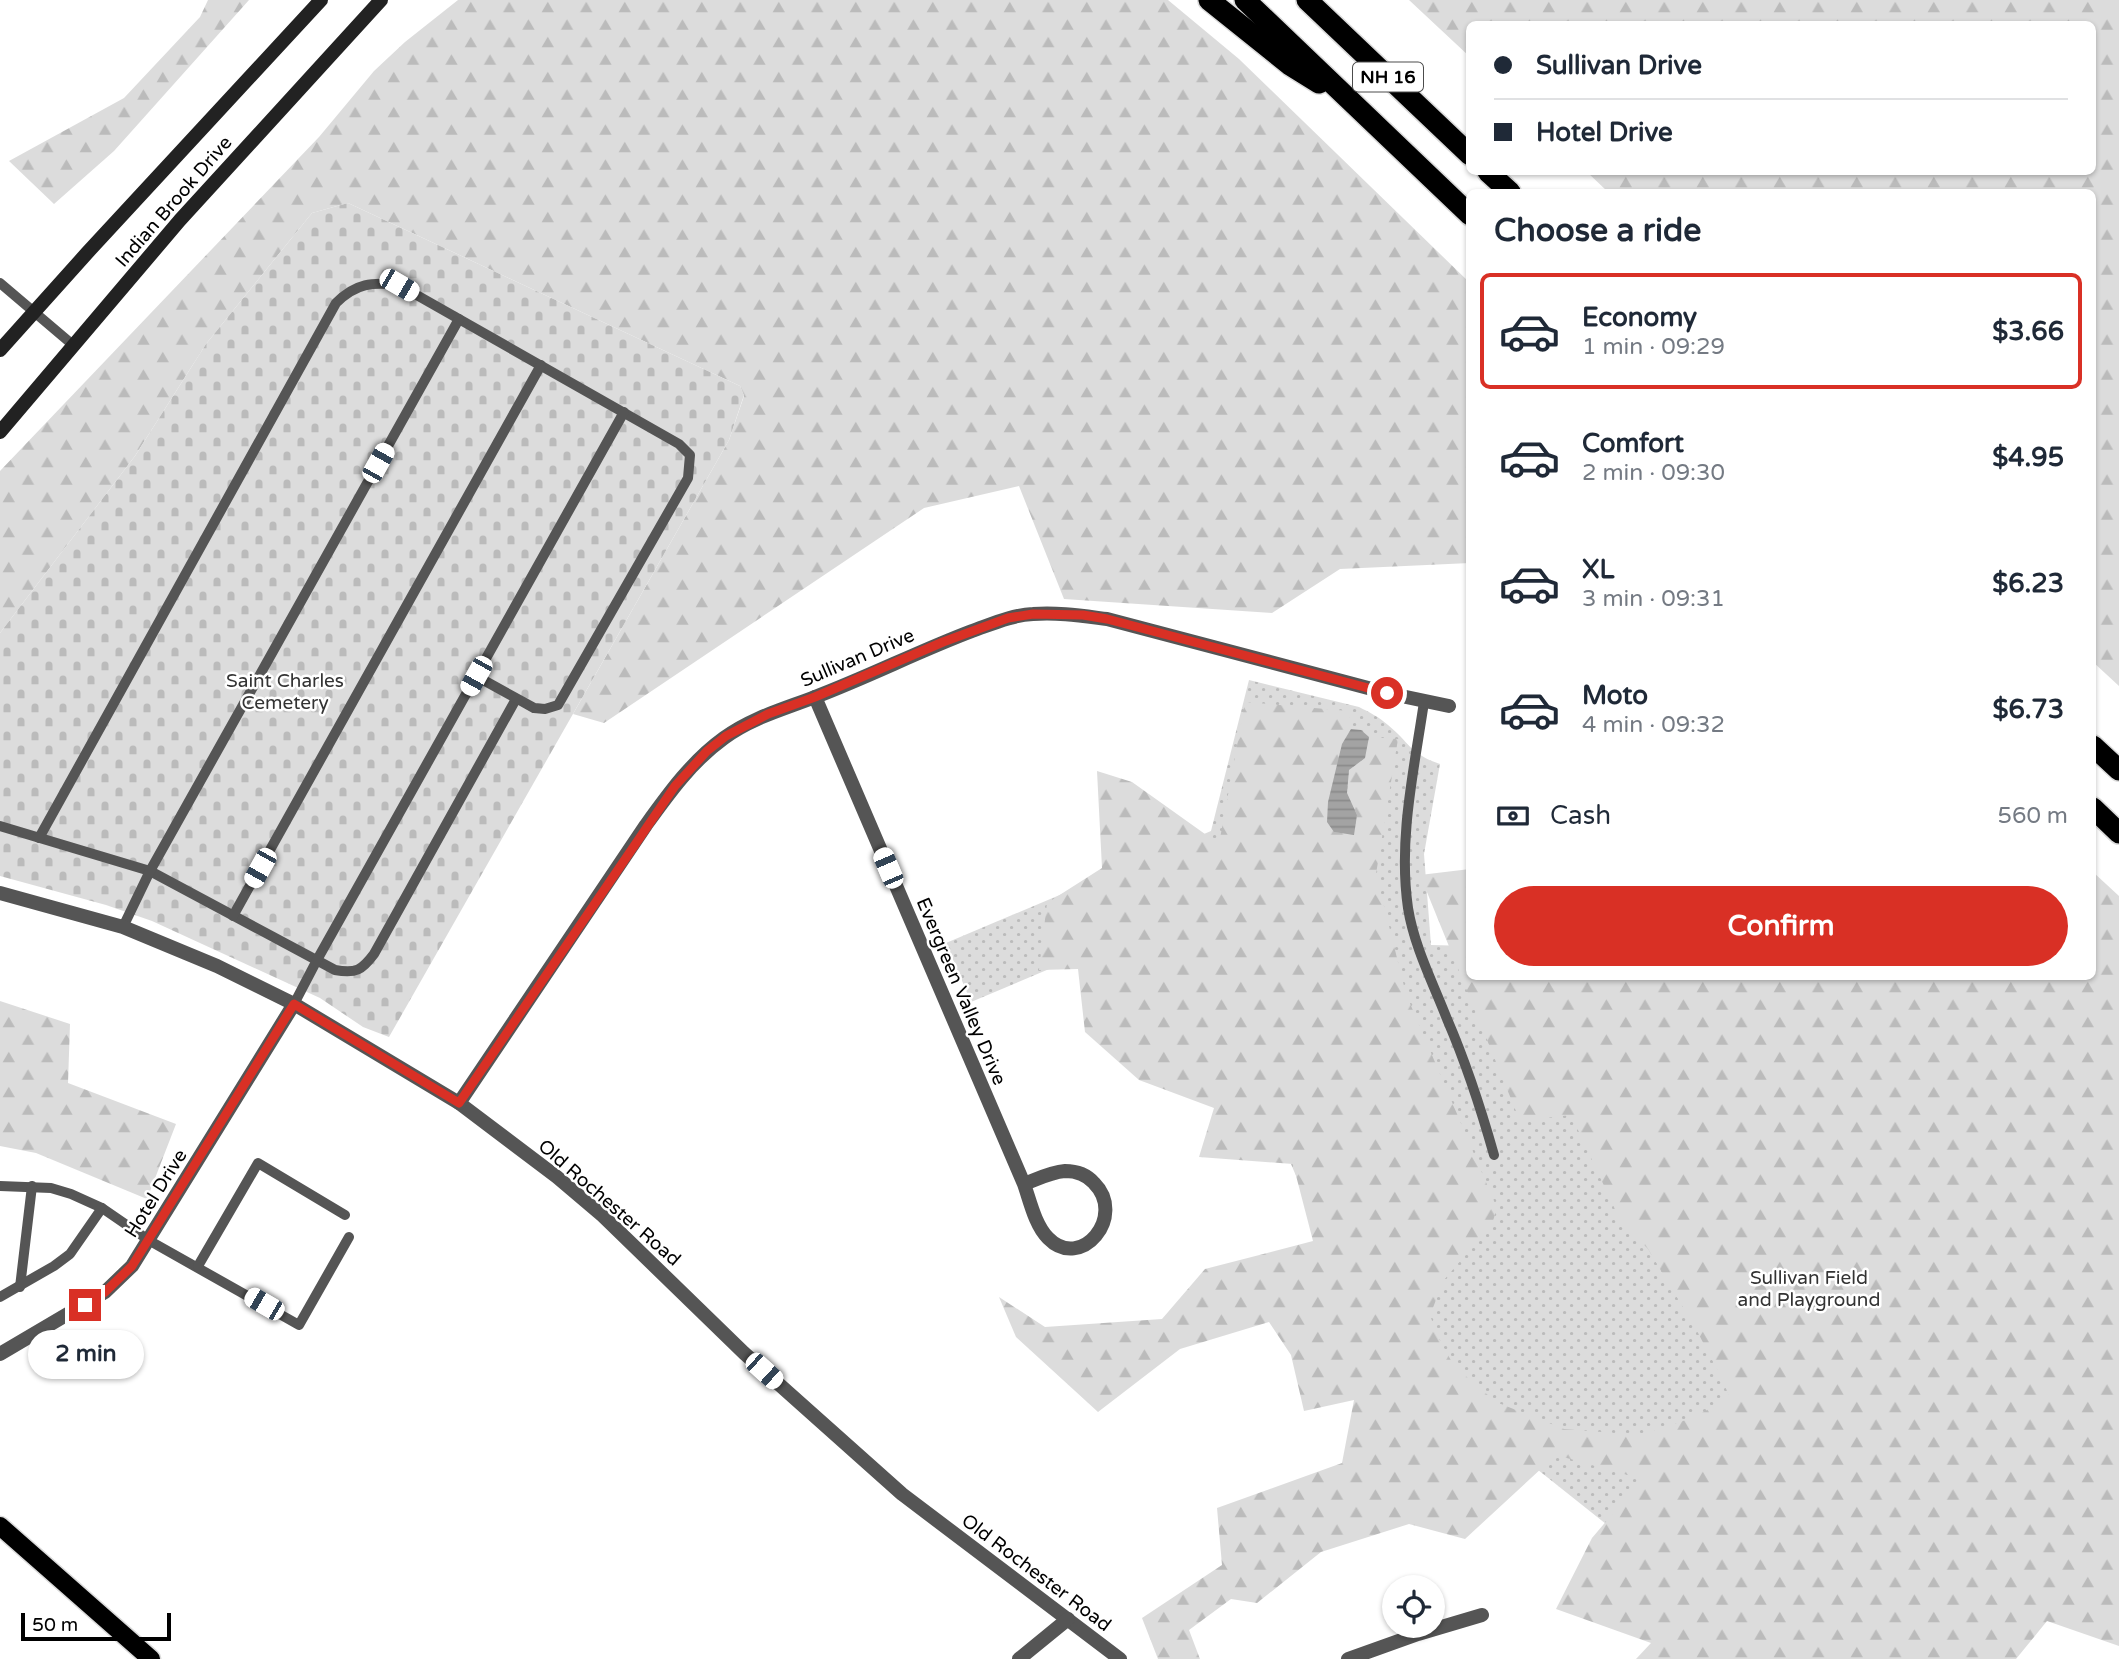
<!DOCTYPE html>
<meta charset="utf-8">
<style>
:root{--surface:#fff;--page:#f6f6f7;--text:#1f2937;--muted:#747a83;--line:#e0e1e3;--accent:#d93025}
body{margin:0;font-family:"Varela Round",sans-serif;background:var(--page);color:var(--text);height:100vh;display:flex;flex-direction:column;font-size:26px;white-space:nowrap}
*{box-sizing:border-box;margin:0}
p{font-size:23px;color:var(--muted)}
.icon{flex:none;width:38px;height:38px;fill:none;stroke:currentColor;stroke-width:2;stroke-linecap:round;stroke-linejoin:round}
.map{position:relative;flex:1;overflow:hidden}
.panel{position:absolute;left:1466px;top:189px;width:630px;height:791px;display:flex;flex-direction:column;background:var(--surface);border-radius:10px;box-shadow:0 2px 5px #0004}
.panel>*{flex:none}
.top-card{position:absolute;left:1466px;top:21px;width:630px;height:154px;border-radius:10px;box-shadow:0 2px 5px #0004;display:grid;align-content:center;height:154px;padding:0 28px;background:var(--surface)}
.controls{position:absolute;left:1382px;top:1575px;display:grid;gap:14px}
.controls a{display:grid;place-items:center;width:63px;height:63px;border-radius:50%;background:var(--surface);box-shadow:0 2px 5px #0004;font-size:35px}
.scale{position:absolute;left:21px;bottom:18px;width:150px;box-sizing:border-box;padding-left:7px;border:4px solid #000;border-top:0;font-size:19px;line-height:24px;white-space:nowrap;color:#000;-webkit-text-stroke:5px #fff;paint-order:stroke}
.end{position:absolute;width:32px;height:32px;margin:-16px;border:9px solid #d93025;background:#fff;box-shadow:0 0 0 4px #fff}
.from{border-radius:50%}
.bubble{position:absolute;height:49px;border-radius:24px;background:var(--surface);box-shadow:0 2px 5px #0004;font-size:23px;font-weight:700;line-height:49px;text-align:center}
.car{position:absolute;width:21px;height:42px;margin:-21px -10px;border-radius:9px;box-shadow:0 0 5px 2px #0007;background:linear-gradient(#fff 24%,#345 0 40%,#fff 0 76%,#345 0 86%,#fff 0)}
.top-card b{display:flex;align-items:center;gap:24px;height:66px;font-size:26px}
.top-card b+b{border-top:2px solid var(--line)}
.top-card i{width:18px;height:18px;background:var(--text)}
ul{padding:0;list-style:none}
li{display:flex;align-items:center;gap:21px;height:116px;margin:0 14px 10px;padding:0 14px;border:4px solid transparent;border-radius:10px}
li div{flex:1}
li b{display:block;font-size:26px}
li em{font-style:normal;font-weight:700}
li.current{border-color:var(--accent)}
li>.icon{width:63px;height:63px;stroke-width:1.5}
h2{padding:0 28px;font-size:32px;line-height:84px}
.pay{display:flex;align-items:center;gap:18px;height:77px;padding:0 28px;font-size:26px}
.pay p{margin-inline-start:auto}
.button{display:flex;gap:14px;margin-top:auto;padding:14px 28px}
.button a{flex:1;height:80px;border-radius:42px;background:var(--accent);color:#fff;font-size:28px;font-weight:700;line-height:80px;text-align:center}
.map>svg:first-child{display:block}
.green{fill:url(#green-dots)}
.forest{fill:url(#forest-firs)}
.cemetery{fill:url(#cemetery-stones)}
.water{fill:url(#water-rules)}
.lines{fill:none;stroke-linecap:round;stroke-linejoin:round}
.primary-casing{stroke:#dbdbdb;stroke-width:21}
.motorway-casing{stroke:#dbdbdb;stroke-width:24}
.service{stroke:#555;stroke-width:10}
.minor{stroke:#555;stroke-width:14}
.secondary{stroke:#222;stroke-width:14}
.primary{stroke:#000;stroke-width:18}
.motorway{stroke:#000;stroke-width:21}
.route{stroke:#d93025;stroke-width:9}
.labels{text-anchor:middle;stroke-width:5;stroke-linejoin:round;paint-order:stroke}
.shield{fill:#fff;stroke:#4c4c4c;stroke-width:2}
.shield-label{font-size:18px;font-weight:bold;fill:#000}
.street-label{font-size:19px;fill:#000;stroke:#fff}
.park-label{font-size:19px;fill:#333;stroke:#fff}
</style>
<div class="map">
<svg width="2119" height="1659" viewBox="0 0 2119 1659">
<defs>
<pattern id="green-dots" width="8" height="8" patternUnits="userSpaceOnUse" patternTransform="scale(1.75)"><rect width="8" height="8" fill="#dcdcdc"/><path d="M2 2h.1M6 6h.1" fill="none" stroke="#bbb" stroke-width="1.8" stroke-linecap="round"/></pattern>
<pattern id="forest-firs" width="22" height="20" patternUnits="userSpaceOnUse" patternTransform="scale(1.75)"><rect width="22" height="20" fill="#dcdcdc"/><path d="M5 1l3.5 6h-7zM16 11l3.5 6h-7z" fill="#bbb"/></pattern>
<pattern id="cemetery-stones" width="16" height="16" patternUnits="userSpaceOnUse" patternTransform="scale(1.75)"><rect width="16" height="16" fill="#dcdcdc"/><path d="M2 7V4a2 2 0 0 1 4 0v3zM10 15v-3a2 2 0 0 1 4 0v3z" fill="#bbb"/></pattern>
<pattern id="water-rules" width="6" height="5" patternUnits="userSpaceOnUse" patternTransform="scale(1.75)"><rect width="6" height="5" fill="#a3a3a3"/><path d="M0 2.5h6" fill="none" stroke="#8b8b8b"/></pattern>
</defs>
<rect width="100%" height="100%" fill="#fff"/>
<path class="green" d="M1249,680L1359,707C1369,712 1379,717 1388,725C1409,742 1410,754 1440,764L1424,854L1431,945L1470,946V976H2093L2119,989L1753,1641L1361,1329L1184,912L971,1002L946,943L1211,831Z"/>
<g class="forest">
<polygon points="208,0 249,0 114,151 54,204 9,161 124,98 200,17"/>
<polygon points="458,0 1168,0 1239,59 1470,283 1470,563 1340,569 1272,613 1064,599 1019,486 924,508 604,723 573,714 729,440 744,396 740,386 348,203 312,213 206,344 135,456 0,633 0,471 319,137 374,71 405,42"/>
<polygon points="1409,0 2119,0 2119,686 2093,662 2093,192 1608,192 1587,172 2093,172 2093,24 1470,24 1470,57"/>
<polygon points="1245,702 1349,711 1351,729 1342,744 1337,769 1334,832 1354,834 1357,815 1347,793 1349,770 1365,758 1369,737 1398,739 1376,874 1406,994 1497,1208 1492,1224 1444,1280 1430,1315 1437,1335 1454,1366 1496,1402 1564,1429 1640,1435 1692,1418 1730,1398 1721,1377 1696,1329 1648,1249 1620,1220 1571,1115 1520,1121 1420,875 1470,869 1470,976 2093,976 2093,872 2119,896 2119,1646 2047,1621 2016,1659 1636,1659 1651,1643 1556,1609 1592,1538 1642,1479 1556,1455 1465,1539 1409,1524 1321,1552 1257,1603 1231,1599 1189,1630 1200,1659 1158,1659 1142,1618 1222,1565 1217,1508 1342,1463 1354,1400 1304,1411 1291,1355 1269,1322 1180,1349 1098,1412 1016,1337 999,1297 1045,1327 1162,1319 1205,1269 1313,1241 1293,1164 1199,1157 1214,1108 1139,1080 1085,1032 1078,969 1039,970 1047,903 1102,868 1097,771 1132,782 1219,844"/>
<polygon points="0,1001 70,1024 68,1083 176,1124 147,1199 36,1153 0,1146"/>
</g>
<polygon class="cemetery" points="348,203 740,386 744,395 729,440 389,1037 363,1027 320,998 152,921 106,905 0,876 0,633 135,456 206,344 312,213"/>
<polygon class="water" points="1351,729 1361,730 1369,737 1365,758 1349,770 1347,793 1357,815 1354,835 1334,832 1327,822 1328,802 1342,744"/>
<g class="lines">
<defs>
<polyline id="primary" points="0,1526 151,1659"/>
<g id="motorway">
<polyline points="1209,0 1290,65 1319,83"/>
<polyline points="1245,0 1470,215"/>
<polyline points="1307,0 1470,155"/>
<polyline points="1488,172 1510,192"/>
<polyline points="2093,746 2119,770"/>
<polyline points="2093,808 2119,833"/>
</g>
</defs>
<use href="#primary" class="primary-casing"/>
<use href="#motorway" class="motorway-casing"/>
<g class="service">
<polyline points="0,283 73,345"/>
<path d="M1424,702C1414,770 1398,840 1408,908C1414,946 1433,983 1447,1019C1466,1063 1481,1109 1494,1155"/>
<path d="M0,826L150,871L335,970C356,974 362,970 374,954L516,699"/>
<path d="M39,838L336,303C356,283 372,282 399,285L679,444L690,455L688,478L558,705L545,709L534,708L476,676"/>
<polyline points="233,916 541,365"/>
<polyline points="123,927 150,871 459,319"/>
<polyline points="294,1004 317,960 624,412"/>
<polyline points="0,1186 51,1188 71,1194 102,1208 150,1241 299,1325 349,1237"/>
<polyline points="198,1266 258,1163 345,1215"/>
<polyline points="20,1287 32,1186"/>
<polyline points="0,1297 54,1266 70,1254 102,1208"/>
</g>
<g class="minor">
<path d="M815,697L1024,1184C1030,1201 1035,1225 1048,1238C1081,1272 1127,1216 1094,1183C1087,1175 1076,1171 1065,1171C1051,1172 1037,1179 1024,1184"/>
<polyline points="0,893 123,927 217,966 294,1004 459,1103 557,1177 603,1216 744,1353 902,1494 1120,1659"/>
<path d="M459,1103L646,825C669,793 692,761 724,738C751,718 784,709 815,697C868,677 919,651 972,631C992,624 1012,615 1033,614C1058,612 1083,616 1107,619L1387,693L1449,706"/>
<polyline points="0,1354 105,1292 132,1266 294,1004"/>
<polyline points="1019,1659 1068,1619"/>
<polyline points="1348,1659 1418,1634 1482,1615"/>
</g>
<g class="secondary">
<polyline points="0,350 87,253 321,0"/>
<polyline points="0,432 180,220 381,0"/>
</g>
<use href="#primary" class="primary"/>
<use href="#motorway" class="motorway"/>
</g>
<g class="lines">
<polyline class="route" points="85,1305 105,1292 132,1266 294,1004 459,1103 675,786 707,751 726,736 768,714 815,697 943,642 1008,618 1033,614 1083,615 1107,619 1387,693"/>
</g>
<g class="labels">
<rect class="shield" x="1353" y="62.5" width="70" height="29" rx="5"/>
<g class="shield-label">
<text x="1388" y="83">NH 16</text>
</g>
<g class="street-label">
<text transform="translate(173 201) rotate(-49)" y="7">Indian Brook Drive</text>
<text transform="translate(857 657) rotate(-23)" y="7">Sullivan Drive</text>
<text transform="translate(962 991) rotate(67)" y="7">Evergreen Valley Drive</text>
<text transform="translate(155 1193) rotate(-58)" y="7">Hotel Drive</text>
<text transform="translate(610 1202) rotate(41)" y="7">Old Rochester Road</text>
<text transform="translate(1037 1572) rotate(37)" y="7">Old Rochester Road</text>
</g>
<g class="park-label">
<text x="285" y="687">Saint Charles<tspan x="285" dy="22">Cemetery</tspan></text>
<text x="1809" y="1284">Sullivan Field<tspan x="1809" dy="22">and Playground</tspan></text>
</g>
</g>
</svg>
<div class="controls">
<a><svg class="icon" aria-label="locate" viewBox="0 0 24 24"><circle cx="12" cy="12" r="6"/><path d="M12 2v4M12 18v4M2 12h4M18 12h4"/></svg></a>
</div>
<div class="scale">50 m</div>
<i class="end from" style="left:1387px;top:693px"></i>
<i class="end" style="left:85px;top:1305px"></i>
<div class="bubble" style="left:28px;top:1330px;width:116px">2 min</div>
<i class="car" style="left:399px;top:285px;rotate:120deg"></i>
<i class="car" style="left:378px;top:463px;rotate:29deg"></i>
<i class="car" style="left:476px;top:676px;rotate:209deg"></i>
<i class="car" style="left:260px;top:868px;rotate:209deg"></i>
<i class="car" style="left:888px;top:868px;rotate:337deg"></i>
<i class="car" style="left:264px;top:1304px;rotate:300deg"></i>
<i class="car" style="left:764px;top:1371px;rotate:132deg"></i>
<div class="top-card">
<b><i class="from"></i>Sullivan Drive</b>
<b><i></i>Hotel Drive</b>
</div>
<section class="panel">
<h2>Choose a ride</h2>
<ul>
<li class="current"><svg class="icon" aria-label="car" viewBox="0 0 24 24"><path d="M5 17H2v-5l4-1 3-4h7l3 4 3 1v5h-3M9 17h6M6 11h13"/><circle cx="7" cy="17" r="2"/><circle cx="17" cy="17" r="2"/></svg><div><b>Economy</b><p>1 min · 09:29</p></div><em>$3.66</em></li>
<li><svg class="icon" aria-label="car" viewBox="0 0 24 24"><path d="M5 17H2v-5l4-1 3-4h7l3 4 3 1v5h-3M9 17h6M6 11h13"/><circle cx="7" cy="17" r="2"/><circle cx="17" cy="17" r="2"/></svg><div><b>Comfort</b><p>2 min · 09:30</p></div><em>$4.95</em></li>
<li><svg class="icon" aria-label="car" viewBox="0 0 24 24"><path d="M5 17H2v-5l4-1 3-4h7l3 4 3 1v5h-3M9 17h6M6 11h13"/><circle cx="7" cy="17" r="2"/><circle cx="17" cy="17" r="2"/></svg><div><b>XL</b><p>3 min · 09:31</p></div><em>$6.23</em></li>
<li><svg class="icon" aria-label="car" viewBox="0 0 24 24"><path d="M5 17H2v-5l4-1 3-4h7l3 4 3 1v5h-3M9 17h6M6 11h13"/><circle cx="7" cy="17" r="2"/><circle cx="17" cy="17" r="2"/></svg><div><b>Moto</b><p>4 min · 09:32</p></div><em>$6.73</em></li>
</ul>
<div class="pay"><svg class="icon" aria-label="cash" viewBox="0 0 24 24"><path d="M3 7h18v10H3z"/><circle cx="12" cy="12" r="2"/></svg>Cash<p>560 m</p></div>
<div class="button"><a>Confirm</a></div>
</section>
</div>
